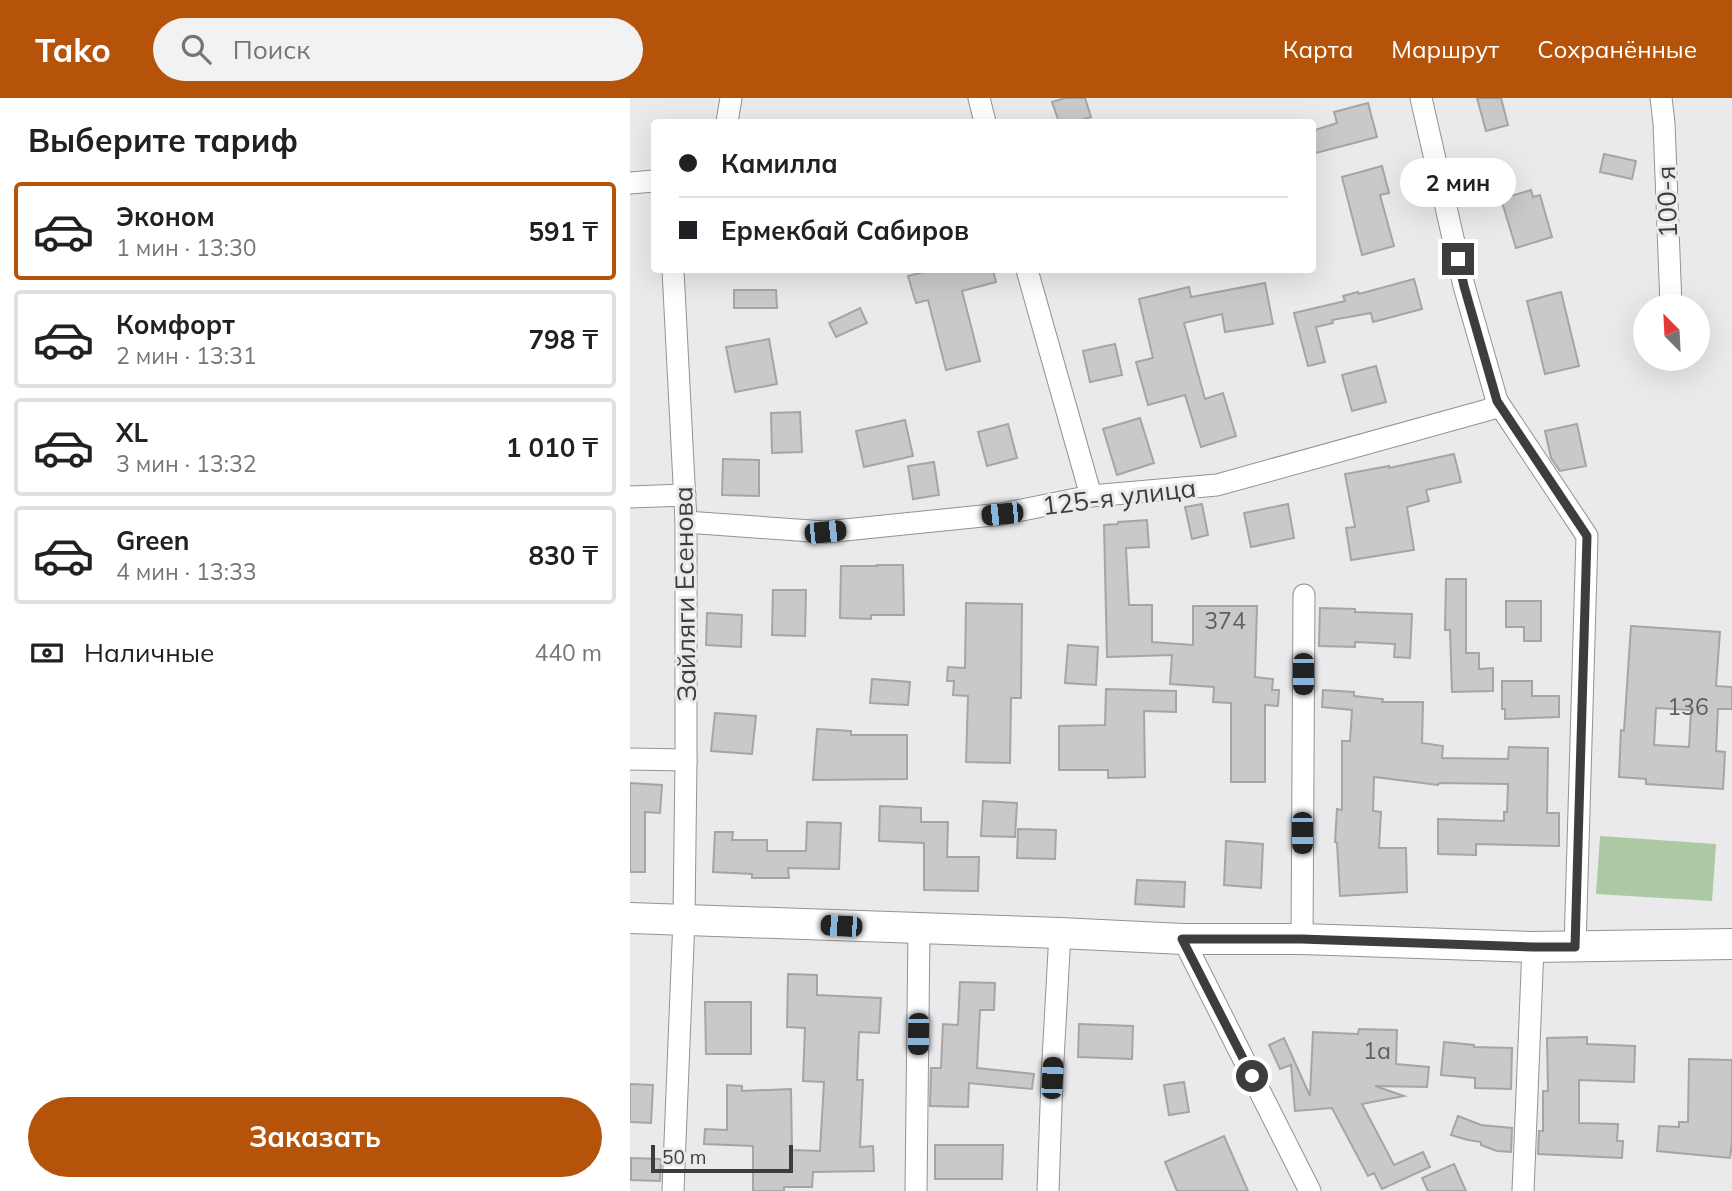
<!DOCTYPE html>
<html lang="ru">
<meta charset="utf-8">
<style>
:root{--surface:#fff;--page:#f2f2f2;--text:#202124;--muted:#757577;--line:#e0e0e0;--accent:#b45309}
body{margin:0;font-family:Mulish,sans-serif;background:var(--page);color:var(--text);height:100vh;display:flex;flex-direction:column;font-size:26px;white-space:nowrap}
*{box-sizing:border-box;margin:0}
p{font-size:23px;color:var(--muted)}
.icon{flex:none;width:38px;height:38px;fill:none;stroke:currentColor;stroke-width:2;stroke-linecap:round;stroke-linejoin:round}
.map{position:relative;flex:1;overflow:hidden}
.side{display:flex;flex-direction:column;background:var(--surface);width:630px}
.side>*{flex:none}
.guide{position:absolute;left:21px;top:21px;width:665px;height:154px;border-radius:7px;box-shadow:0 7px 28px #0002;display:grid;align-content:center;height:154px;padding:0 28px;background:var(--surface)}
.needle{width:46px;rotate:336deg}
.controls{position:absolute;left:1003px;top:196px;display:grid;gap:14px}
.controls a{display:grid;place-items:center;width:77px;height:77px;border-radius:50%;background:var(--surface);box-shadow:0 7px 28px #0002;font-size:35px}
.scale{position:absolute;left:21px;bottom:18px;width:142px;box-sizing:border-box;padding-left:7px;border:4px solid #3d3d3d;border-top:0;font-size:19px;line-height:24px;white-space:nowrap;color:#3d3d3d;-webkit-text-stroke:5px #eaeaec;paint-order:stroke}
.end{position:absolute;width:32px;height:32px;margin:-16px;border:9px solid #3d3d3d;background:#fff;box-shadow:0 0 0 4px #fff}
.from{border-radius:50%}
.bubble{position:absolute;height:49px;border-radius:24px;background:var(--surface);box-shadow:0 7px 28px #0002;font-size:23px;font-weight:700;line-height:49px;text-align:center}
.car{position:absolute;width:21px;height:42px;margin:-21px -10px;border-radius:9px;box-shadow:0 0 5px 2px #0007;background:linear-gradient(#222 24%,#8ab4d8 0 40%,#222 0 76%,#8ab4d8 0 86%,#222 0)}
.guide b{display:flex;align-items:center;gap:24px;height:66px;font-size:26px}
.guide b+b{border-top:2px solid var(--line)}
.guide i{width:18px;height:18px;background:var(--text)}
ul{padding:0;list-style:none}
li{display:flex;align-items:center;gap:21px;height:98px;margin:0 14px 10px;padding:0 14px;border:4px solid var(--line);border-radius:7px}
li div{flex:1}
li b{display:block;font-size:26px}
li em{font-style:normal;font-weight:700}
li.current{border-color:var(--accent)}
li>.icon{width:63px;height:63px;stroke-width:1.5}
h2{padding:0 28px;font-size:32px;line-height:84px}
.pay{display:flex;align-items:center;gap:18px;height:77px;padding:0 28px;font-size:26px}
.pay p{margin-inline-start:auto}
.button{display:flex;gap:14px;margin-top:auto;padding:14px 28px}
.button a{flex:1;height:80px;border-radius:42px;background:var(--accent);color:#fff;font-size:28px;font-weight:700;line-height:80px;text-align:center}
header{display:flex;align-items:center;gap:42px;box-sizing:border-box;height:98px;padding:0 35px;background:var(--accent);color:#fff}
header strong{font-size:33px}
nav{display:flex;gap:38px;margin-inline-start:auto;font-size:24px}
.search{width:490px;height:63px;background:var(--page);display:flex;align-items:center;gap:18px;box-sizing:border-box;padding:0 24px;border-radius:38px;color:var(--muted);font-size:26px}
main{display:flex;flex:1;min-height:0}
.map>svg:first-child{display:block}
.green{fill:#acc9a3}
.building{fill:#cac8c8;stroke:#a6a5a4;stroke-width:2;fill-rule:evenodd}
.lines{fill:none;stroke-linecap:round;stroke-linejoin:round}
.street-casing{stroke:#939394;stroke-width:23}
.secondary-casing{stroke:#939394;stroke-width:32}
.street{stroke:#fff;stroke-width:21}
.secondary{stroke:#fff;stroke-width:30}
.route{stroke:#3d3d3d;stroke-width:9}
.labels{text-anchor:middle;stroke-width:6;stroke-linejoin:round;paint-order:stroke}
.number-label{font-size:23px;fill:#606060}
.street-label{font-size:26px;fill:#3d3d3d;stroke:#eaeaec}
</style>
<header>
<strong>Tako</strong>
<div class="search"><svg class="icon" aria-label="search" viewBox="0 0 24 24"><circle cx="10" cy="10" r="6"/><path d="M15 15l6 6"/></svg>Поиск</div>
<nav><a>Карта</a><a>Маршрут</a><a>Сохранённые</a></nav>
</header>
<main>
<section class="side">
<h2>Выберите тариф</h2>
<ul>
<li class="current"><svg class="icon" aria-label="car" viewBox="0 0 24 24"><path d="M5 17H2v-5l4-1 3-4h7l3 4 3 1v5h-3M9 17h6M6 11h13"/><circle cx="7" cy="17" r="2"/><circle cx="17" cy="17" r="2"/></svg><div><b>Эконом</b><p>1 мин · 13:30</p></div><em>591 ₸</em></li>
<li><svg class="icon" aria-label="car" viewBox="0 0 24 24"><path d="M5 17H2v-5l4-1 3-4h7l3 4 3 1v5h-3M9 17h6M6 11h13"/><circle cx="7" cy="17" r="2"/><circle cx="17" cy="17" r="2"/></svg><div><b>Комфорт</b><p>2 мин · 13:31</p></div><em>798 ₸</em></li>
<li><svg class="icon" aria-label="car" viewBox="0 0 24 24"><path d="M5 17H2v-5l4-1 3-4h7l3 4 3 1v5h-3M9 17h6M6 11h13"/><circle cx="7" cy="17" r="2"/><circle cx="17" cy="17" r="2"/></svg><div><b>XL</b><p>3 мин · 13:32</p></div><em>1 010 ₸</em></li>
<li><svg class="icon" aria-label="car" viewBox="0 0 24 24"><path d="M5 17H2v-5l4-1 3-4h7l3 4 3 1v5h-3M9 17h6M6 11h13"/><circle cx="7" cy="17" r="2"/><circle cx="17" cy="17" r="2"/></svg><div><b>Green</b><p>4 мин · 13:33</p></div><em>830 ₸</em></li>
</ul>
<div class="pay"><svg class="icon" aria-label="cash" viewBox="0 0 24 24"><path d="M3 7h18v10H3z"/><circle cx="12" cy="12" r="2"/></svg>Наличные<p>440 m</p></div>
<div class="button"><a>Заказать</a></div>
</section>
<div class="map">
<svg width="1102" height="1093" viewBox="0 0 1102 1093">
<rect width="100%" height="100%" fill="#eaeaec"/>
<polygon class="green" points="970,738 1086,746 1082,803 966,796"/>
<g class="building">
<polygon points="435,0 455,0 461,19 445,24 429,24 422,4"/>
<polygon points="847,0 871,0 878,27 856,33"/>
<polygon points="738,5 747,39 682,56 682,33 707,25 704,14"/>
<polygon points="974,56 1006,63 1002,81 970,74"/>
<polygon points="752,68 759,95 750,97 764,148 732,157 712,79"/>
<polygon points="901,92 903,99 910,97 922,139 886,150 871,101"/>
<polygon points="302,172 363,172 366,184 332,193 350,263 316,272 298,202 286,205 278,178"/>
<polygon points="784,181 792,211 743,224 741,215 702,222 703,225 686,229 695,264 678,268 664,215 715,203 713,198 728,194 729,196"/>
<polygon points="635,185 643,226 595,234 592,216 554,225 575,301 593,295 606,338 571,349 555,297 518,307 506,264 523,260 509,201 559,189 561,199"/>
<polygon points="104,192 146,192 147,210 104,210"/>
<polygon points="931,194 949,268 915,276 897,203"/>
<polygon points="230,210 237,225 206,239 199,225"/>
<polygon points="139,241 147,286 105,294 96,249"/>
<polygon points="485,246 492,277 460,284 453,253"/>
<polygon points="746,268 756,304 722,313 712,277"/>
<polygon points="170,314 172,354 142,355 141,315"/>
<polygon points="510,320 524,365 487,377 473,331"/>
<polygon points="275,322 283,358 234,369 226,333"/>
<polygon points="378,326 387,360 357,368 348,334"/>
<polygon points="947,326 956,368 930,373 921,360 915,333"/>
<polygon points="824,356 831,384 796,392 799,403 777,409 784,452 721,462 716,430 725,429 715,376 759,368 759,370"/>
<polygon points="93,361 129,362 129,398 92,397"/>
<polygon points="304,364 309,397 283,401 278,368"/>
<polygon points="572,406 578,437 562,441 555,409"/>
<polygon points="658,406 664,440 621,449 614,415"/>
<polygon points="517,422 519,449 496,450 499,507 522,507 522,544 563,547 563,508 627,508 625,579 643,581 642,592 649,592 648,608 635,607 635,684 601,684 601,605 583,604 584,589 540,586 542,557 477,559 474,427 488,426 488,424"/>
<polygon points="247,467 273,467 274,517 241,517 241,521 210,520 211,468 247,468"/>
<polygon points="816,481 836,481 836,555 849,555 849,571 863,570 863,593 822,594 820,532 815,532"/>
<polygon points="143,492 176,492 175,538 142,537"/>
<polygon points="876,503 911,503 911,543 894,543 894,529 876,529"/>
<polygon points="336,505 392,506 391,600 381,600 380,665 336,664 338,598 323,597 324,583 317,583 318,569 335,570"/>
<polygon points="690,510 725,511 725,514 782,516 780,560 764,559 765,546 725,544 725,549 689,548"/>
<polygon points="77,515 112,517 111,549 76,547"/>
<path d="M1001,528L1090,534L1086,588L1102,589V611H1088L1086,653L1095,654L1093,691L1016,686V681L989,679L991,632L994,633ZM1026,610L1061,612L1059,649L1024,647Z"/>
<polygon points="438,547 468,549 466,587 435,585"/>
<polygon points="242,581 280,584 278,607 240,605"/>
<polygon points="872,583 902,583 902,598 929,598 929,619 875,621 875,611 872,611"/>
<polygon points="476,591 546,593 546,614 514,613 515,679 478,680 478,672 429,672 429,628 475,627"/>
<polygon points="693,592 724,594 724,598 753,601 752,604 793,604 792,645 813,648 812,660 878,661 879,649 918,650 917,715 929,715 929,748 846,746 846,757 808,756 808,721 874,723 874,714 877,714 878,686 809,685 808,687 744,679 743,713 751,714 749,750 776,750 777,794 710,798 707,745 705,744 707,711 712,712 712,643 720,643 722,612 692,609"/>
<polygon points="85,615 126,618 122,656 81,653"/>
<polygon points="187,631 221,633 221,637 277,637 277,681 183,682"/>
<polygon points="0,685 32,687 30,715 15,714 15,774 0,774"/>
<polygon points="353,703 387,705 385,739 351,738"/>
<polygon points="250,708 291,710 291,724 318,724 317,759 349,759 348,793 294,792 294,745 249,743"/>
<polygon points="177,724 211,725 209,771 158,770 159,780 122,780 122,776 83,774 85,734 103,734 102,742 137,742 137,753 176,753"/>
<polygon points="388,731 426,732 425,761 387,760"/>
<polygon points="596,743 633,746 631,790 594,787"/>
<polygon points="507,782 555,784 554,809 505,806"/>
<polygon points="158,876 187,877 187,897 251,900 249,935 229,934 227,982 233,982 230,1049 243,1048 244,1073 183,1074 182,1089 154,1089 154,1093 123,1093 123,1048 74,1046 75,1031 97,1032 97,987 112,988 112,993 161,991 162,1052 190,1053 194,984 173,983 175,930 157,929"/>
<polygon points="330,884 365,885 364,912 350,912 347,970 404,976 402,991 339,985 338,1009 300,1008 301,970 311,970 313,926 328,927"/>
<polygon points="75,904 121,904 121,956 76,956"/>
<polygon points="449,926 503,928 502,961 448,959"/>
<polygon points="729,931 767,932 766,966 799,969 797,989 745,988 774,998 732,1006 764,1067 793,1054 800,1069 752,1091 744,1075 738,1078 702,1010 665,1013 661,967 650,971 639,947 654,940 680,998 683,934 728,936"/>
<polygon points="957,939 957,946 1005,948 1004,984 949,982 949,1025 988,1026 987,1043 993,1043 992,1060 908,1056 909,1033 913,1033 913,993 918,993 917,940"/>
<polygon points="814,944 844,947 844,949 882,950 881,991 845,990 845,980 811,977"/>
<polygon points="1059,961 1102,962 1102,1044 1100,1060 1027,1053 1029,1028 1049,1029 1049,1024 1058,1024"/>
<polygon points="554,984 559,1014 539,1017 534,987"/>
<polygon points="0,986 23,987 21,1025 0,1024"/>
<polygon points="828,1018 851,1027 882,1030 881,1054 867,1053 851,1047 851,1044 838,1042 821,1037"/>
<polygon points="594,1038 618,1093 547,1093 535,1064"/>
<polygon points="305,1047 373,1047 372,1081 305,1081"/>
<polygon points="1,1060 31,1061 30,1083 1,1082"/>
<polygon points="824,1066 836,1093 798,1093 792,1080"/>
</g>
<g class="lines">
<defs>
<g id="street">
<polyline points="349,0 355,24"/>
<polyline points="791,0 834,188 867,303 957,438 945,849"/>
<polyline points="1031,0 1034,25 1041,208"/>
<polyline points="97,24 101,0"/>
<polyline points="0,85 24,83"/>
<polyline points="43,172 56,424 56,662 54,821 43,1093"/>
<polyline points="397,172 461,398"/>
<polyline points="0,399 55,397"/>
<polyline points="56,424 195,434 372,416 461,398 587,387 861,311 867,303"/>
<polyline points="0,661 56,662"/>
<polyline points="553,841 680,1093"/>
<polyline points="672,841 674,497"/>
<polyline points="286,1093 289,831"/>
<polyline points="418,1093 422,980 430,835"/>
<polyline points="893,1093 903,849"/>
</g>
<polyline id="secondary" points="0,820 430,835 553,841 672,841 903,849 1102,846"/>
</defs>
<use href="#street" class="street-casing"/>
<use href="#secondary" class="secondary-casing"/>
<use href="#street" class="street"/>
<use href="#secondary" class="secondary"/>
</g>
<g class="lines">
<polyline class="route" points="622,978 552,841 671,841 903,849 945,849 957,438 867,303 834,188 828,161"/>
</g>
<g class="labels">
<g class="number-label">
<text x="595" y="531">374</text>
<text x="1058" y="617">136</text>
<text x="747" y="961">1а</text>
</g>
<g class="street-label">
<text transform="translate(1037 104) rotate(-92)" y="9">100-я</text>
<text transform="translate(489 399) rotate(-7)" y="9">125-я улица</text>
<text transform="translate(55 496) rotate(-91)" y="9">Зайляги Есенова</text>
</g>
</g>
</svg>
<div class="controls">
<a><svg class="needle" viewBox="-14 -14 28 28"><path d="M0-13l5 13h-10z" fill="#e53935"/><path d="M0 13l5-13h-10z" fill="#757577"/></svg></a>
</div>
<div class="scale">50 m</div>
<i class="end from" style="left:622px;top:978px"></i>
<i class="end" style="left:828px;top:161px"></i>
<div class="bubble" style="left:770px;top:60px;width:116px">2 мин</div>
<i class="car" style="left:372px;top:416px;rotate:264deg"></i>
<i class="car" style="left:195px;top:434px;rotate:84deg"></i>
<i class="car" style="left:673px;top:576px;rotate:180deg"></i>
<i class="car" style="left:672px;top:735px;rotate:180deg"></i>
<i class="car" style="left:211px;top:828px;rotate:273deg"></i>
<i class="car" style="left:288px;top:936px;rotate:181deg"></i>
<i class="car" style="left:422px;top:980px;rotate:3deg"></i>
<div class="guide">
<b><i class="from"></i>Камилла</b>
<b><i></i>Ермекбай Сабиров</b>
</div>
</div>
</main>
